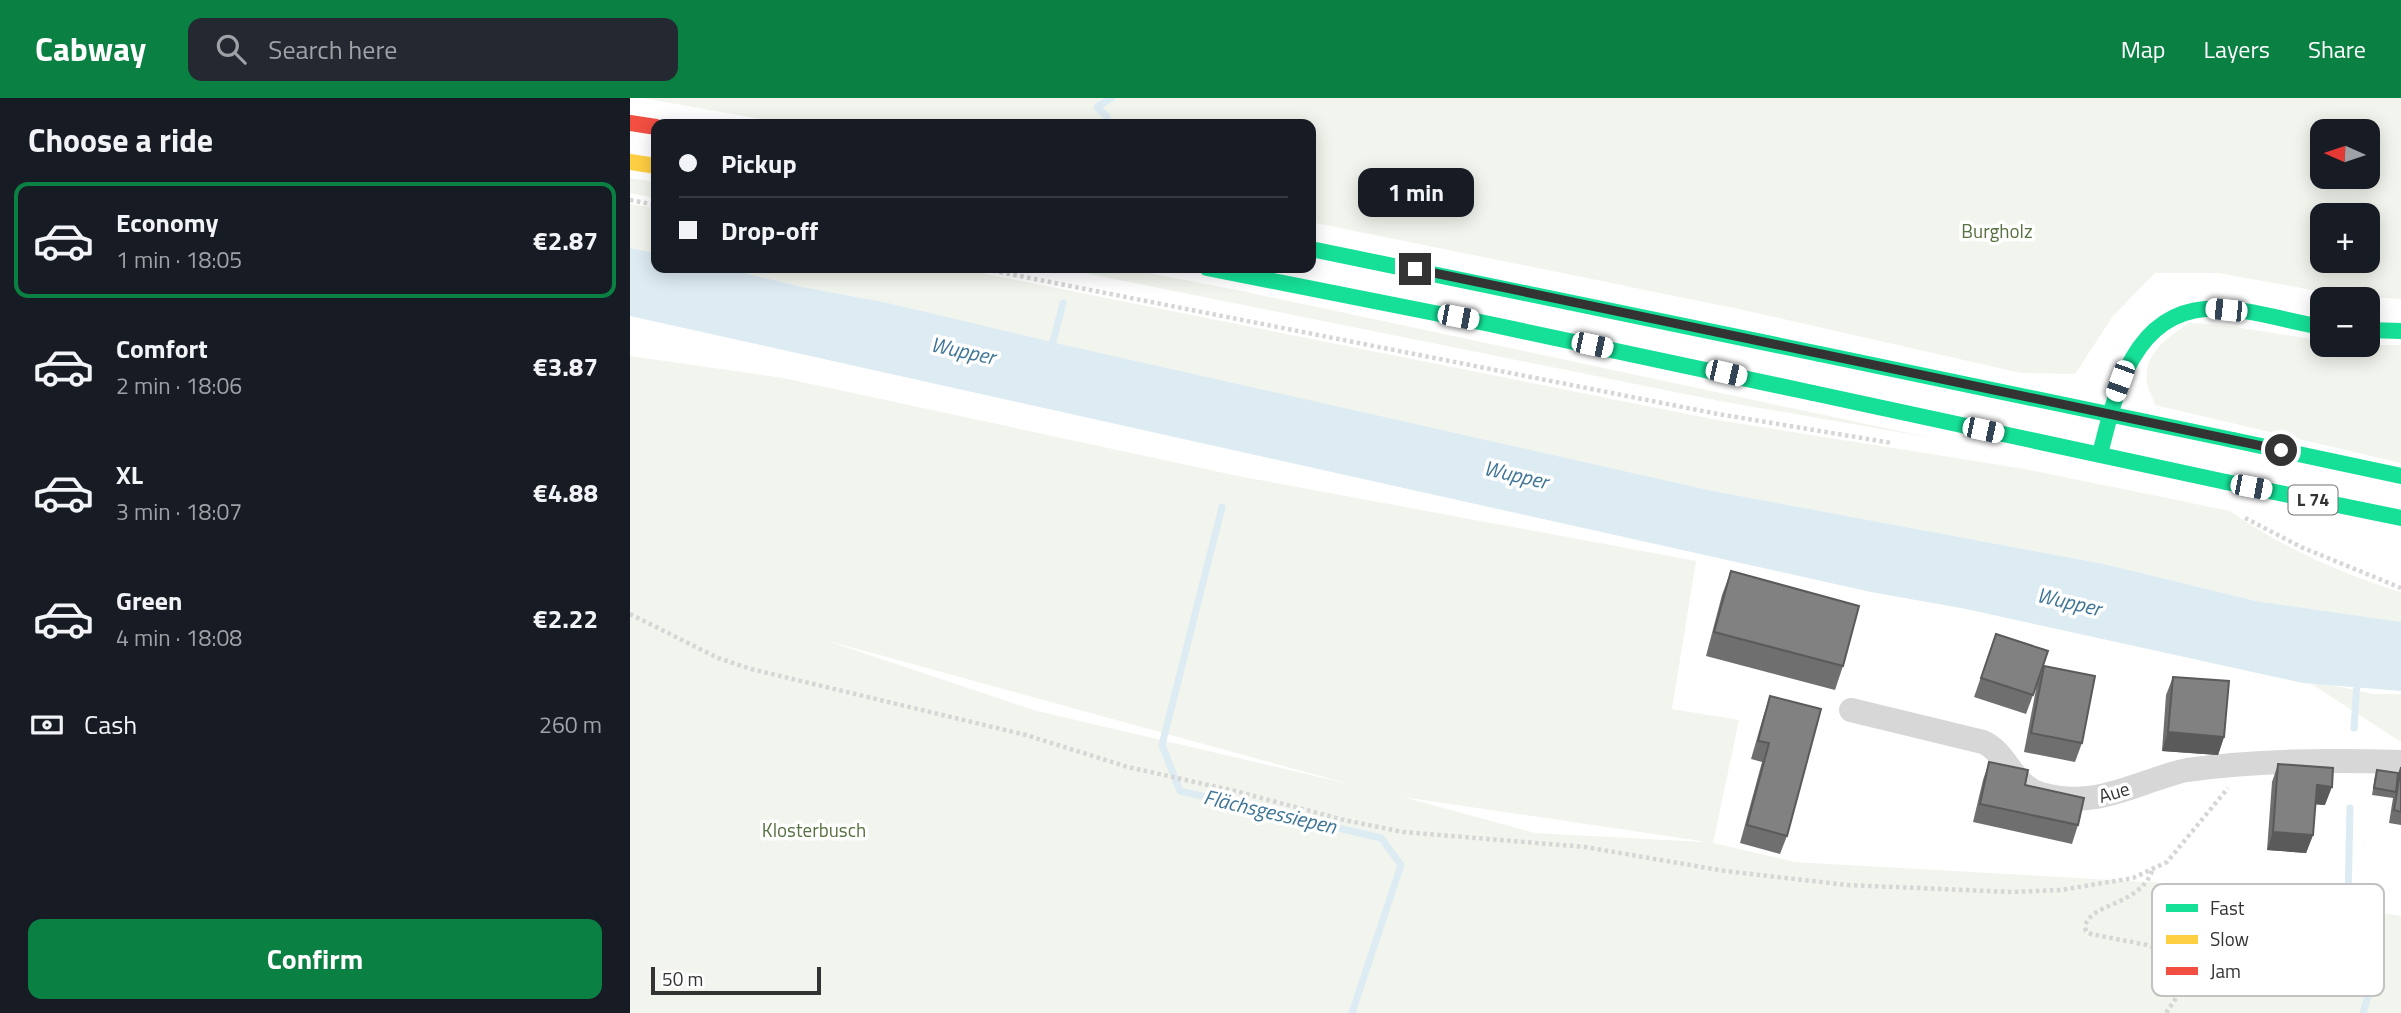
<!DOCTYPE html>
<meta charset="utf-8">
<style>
:root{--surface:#171b24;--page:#242831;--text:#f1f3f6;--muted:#9ea1a6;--line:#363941;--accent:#0b8043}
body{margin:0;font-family:"Titillium Web",sans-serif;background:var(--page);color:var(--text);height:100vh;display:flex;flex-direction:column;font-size:26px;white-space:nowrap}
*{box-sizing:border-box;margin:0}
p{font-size:23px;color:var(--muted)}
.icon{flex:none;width:38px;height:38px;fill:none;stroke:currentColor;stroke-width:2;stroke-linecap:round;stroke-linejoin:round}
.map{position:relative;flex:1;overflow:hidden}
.side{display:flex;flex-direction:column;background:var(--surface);width:630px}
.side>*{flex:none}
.hud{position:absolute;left:21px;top:21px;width:665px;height:154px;border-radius:14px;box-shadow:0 4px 18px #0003;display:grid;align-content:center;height:154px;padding:0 28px;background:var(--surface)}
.needle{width:46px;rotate:273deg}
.buttons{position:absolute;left:1680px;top:21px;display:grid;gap:14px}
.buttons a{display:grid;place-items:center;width:70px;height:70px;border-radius:14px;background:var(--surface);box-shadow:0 4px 18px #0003;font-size:35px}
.scale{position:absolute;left:21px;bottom:18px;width:170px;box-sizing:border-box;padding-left:7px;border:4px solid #333;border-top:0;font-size:19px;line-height:24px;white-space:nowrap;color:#333;-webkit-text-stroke:5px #fff;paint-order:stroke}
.end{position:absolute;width:32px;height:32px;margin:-16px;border:9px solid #333;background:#fff;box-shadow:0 0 0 4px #fff}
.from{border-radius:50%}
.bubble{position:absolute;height:49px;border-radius:14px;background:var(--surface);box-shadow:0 4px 18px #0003;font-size:23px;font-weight:700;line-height:49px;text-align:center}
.car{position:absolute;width:21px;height:42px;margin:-21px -10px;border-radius:9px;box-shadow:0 0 5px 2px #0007;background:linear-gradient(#fff 24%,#345 0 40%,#fff 0 76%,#345 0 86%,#fff 0)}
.hud b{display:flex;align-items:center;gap:24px;height:66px;font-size:26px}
.hud b+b{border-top:2px solid var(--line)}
.hud i{width:18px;height:18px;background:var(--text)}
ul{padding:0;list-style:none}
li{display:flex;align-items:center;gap:21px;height:116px;margin:0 14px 10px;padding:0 14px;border:4px solid transparent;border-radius:14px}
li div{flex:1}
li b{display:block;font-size:26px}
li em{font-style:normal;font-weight:700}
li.on{border-color:var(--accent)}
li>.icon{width:63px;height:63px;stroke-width:1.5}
h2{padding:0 28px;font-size:32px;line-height:84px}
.pay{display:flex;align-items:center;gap:18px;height:77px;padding:0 28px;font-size:26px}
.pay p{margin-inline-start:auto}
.primary-button{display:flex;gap:14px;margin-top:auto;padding:14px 28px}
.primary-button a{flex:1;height:80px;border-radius:14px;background:var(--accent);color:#fff;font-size:28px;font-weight:700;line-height:80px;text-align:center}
header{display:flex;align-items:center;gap:42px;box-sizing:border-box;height:98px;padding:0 35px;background:var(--accent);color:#fff}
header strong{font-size:33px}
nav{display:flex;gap:38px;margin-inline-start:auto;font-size:24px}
.search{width:490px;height:63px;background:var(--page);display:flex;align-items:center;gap:18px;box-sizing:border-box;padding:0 24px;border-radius:14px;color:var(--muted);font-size:26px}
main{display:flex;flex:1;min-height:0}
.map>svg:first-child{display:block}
.green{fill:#f1f5ed;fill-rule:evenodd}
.water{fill:#ddebf3}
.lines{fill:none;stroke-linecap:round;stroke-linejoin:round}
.stream{stroke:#ddebf3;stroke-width:7}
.path{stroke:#d6d6d6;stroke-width:4.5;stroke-dasharray:3.5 3.5;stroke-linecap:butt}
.street{stroke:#d7d7d7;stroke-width:24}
.fast{stroke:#16e098;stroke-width:16}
.slow{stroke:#ffcf43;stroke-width:16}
.jam{stroke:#f24e42;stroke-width:16}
.wall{fill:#6f6f6f}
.shaded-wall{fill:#5a5a5a}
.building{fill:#818181;stroke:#5a5a5a;stroke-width:2}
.route{stroke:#333;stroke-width:9}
.labels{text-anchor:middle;stroke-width:7;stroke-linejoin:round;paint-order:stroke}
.shield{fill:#fff;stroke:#707070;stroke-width:2}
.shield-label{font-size:18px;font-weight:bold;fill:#333}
.park-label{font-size:19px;fill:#56703f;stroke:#fff}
.street-label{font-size:19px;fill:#333;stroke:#fff}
.water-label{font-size:21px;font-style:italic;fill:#3f7597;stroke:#fff}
.key{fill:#fff;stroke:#c2c2c2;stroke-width:2}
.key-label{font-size:19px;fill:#333}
</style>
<header>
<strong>Cabway</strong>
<div class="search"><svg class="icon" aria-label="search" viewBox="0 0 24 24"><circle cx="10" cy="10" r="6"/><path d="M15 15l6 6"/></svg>Search here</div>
<nav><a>Map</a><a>Layers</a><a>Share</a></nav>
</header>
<main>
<section class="side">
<h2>Choose a ride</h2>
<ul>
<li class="on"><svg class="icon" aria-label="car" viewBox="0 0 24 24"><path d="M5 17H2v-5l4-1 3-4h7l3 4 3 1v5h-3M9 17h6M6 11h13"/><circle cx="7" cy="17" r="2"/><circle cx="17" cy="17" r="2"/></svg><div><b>Economy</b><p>1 min · 18:05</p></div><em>€2.87</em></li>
<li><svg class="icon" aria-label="car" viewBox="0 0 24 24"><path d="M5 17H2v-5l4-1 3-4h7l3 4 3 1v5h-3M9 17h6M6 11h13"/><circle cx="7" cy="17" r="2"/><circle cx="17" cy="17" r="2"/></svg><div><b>Comfort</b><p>2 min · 18:06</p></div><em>€3.87</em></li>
<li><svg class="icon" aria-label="car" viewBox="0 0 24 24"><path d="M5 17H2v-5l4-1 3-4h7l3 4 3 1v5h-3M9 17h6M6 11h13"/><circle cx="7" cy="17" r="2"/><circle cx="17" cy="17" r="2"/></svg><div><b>XL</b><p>3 min · 18:07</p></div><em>€4.88</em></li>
<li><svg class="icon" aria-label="car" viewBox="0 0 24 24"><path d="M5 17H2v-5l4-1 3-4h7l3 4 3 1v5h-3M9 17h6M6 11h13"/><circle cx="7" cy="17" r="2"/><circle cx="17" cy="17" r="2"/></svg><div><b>Green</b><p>4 min · 18:08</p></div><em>€2.22</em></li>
</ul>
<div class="pay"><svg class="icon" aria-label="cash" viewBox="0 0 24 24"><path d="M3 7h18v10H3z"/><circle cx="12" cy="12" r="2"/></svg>Cash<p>260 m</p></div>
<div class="primary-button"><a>Confirm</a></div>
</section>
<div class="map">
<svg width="1771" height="915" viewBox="0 0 1771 915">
<rect width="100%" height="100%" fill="#fff"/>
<g class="green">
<path d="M12,0H1771V201L1710,197L1588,175H1525L1483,218L1445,276L1391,275L1109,211L681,124V26H160ZM1692,33H1738V79H1692ZM1692,117H1738V163H1692Z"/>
<polygon points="0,80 26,84 26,100 0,95"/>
<polygon points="0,106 26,110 26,155 0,150"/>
<path d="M93,170H326L1087,322L1395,371L1600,413C1646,446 1717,479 1771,494V524L1626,503L1474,466L1083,393L437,249L258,205L173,189Z"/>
<polygon points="430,170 492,170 607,192 1302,340 1090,303"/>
<path d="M1560,225L1594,227L1692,243V247H1771V365L1525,307C1523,300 1519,293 1517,286C1513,256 1538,238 1560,225Z"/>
<path d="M0,258L153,280L608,378L1066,463L1042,611L1109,622L1083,745L1165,764L1588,788L1771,818V915H0ZM195,542L723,687L403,612ZM773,699L1071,743L1072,744L905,735Z"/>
<polygon points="1674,581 1743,596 1771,596 1771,644"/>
</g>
<polygon class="water" points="0,150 26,155 26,170 93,170 173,189 258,205 430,246 1083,393 1474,466 1626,503 1771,524 1771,593 1673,585 1336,511 1241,494 0,218"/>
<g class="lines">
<g class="stream">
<polyline points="475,26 477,19 467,9 481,0"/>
<polyline points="421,251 433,205"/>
<polyline points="592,409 532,647 550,693 751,740 771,767 722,915"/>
<polyline points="1724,630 1727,582"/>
<polyline points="1720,710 1718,802 1731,832 1740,892 1733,915"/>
</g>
<g class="path">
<polyline points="0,102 26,107"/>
<polyline points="349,170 1088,316 1262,345"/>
<polyline points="1615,420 1671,449 1771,490"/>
<polyline points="0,516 88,560 121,571 396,637 498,669 605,693 714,722 773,734 955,749 1095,773 1217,787 1382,794 1431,792 1503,780 1537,764 1598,690"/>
<path d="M1522,773C1509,808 1462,804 1455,828L1456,833L1461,836L1517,847L1565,865L1568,868L1536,915"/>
</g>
<path class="street" d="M1221,612L1353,644C1378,655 1382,688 1411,696C1455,708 1485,695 1526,681C1536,678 1546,674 1557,672C1627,662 1700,662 1771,664"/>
<g class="fast">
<polyline points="681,151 1190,256"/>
<polyline points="577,170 855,225 1183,295"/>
<polyline points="1738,232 1771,233"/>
<polyline points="1190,256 1603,342"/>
<polyline points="1183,295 1596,384"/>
<polyline points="1603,342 1771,378"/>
<path d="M1470,356C1485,297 1502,217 1575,211C1613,208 1655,223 1692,229"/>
<polyline points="1596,384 1771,420"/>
</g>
<polyline class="slow" points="0,64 26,68"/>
<polyline class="jam" points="0,25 26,29"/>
</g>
<g class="wall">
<polygon points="1101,473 1213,568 1205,592 1076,558 1092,497"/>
<polygon points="1366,536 1403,597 1396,616 1344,599"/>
<polygon points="1414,568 1452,645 1445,664 1394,654 1407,586"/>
<polygon points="1543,579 1594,639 1588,657 1532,653 1536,597"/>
<polygon points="1140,598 1157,738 1150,756 1110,745 1132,664 1121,661 1134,616"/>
<polygon points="1359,664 1395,687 1448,727 1442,746 1343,724 1353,682"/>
<polygon points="1648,666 1695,707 1685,706 1683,737 1676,755 1637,752 1642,684"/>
<polygon points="1771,669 1771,727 1759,725 1763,700 1742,697 1745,678 1747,672 1768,675"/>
</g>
<g class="shaded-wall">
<polygon points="1538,634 1594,639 1588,657 1532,653"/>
<polygon points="1687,687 1702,689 1695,707 1680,706"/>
<polygon points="1643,734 1683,737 1676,755 1637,752"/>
</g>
<g class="building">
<polygon points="1101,473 1229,508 1213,568 1084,534"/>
<polygon points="1366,536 1418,553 1403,597 1351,580"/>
<polygon points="1414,568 1465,578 1452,645 1401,635"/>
<polygon points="1543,579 1599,583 1594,639 1538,634"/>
<polygon points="1140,598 1191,611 1157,738 1117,727 1139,645 1128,643"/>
<polygon points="1359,664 1398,672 1395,687 1454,700 1448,727 1350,706"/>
<polygon points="1648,666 1703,670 1702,689 1687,687 1683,737 1643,734"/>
<polygon points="1771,669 1771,714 1764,712"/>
<polygon points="1747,672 1768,675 1766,694 1744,690"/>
</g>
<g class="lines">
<polyline class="route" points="785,171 1651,352"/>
</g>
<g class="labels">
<rect class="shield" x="1658.5" y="387.5" width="49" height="29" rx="5"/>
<g class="shield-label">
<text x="1683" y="408">L 74</text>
</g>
<g class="park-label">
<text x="1367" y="140">Burgholz</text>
<text x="184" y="739">Klosterbusch</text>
</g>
<g class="street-label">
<text transform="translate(1484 694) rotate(-16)" y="7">Aue</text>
</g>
<g class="water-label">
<text transform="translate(333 253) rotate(12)" y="7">Wupper</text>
<text transform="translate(886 377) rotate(13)" y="7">Wupper</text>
<text transform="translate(1439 504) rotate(13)" y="7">Wupper</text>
<text transform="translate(640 714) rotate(13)" y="7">Flächsgessiepen</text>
</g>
</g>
<rect x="1522" y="786" width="232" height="112" rx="10" class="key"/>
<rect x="1536" y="806" width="32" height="8" fill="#16e098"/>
<rect x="1536" y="837" width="32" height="9" fill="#ffcf43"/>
<rect x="1536" y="869" width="32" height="8" fill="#f24e42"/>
<g class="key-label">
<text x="1580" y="817">Fast</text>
<text x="1580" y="848">Slow</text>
<text x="1580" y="880">Jam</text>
</g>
</svg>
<div class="buttons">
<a><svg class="needle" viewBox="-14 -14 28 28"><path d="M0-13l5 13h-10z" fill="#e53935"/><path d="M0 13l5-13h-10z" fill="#9ea1a6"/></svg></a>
<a>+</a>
<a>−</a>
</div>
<div class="scale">50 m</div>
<i class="end from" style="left:1651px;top:352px"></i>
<i class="end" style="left:785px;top:171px"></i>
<div class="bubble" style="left:728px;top:70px;width:116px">1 min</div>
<i class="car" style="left:1596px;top:212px;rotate:276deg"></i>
<i class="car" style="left:828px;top:219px;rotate:101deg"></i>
<i class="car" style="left:962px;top:247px;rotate:102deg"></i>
<i class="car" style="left:1096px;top:275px;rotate:103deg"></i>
<i class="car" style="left:1490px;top:283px;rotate:200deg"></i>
<i class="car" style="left:1353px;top:332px;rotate:102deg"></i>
<i class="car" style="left:1621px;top:389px;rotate:101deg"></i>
<div class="hud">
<b><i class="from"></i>Pickup</b>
<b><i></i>Drop-off</b>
</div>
</div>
</main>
